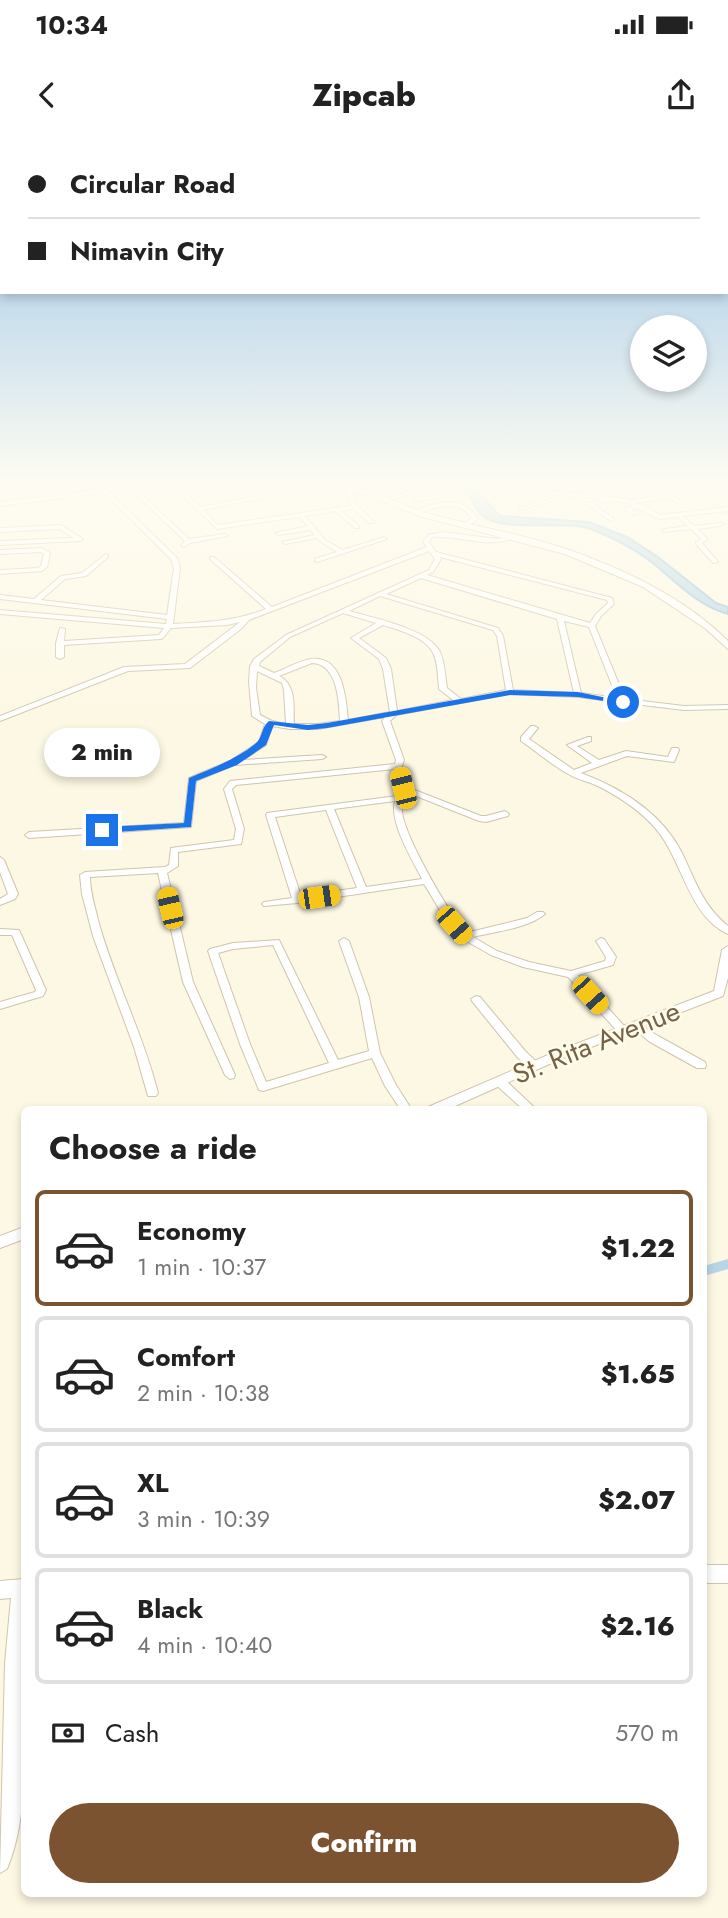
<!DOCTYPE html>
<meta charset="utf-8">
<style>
:root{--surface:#fff;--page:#f2f2f2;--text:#222;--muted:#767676;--line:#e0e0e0;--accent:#7c5331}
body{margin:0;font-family:Jost,sans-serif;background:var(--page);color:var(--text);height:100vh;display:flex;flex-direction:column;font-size:26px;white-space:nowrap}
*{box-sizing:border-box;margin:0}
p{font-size:23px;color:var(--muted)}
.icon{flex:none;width:38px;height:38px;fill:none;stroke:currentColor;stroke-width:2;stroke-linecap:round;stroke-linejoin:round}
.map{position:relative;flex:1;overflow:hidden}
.side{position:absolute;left:21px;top:966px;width:686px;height:791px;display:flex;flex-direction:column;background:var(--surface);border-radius:10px;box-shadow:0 4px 10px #0003}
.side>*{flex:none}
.top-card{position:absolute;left:0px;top:0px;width:728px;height:154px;box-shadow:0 4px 10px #0003;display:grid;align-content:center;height:154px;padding:0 28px;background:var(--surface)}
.fabs{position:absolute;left:630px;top:175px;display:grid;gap:14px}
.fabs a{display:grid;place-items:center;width:77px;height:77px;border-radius:50%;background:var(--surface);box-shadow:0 4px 10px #0003;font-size:35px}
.end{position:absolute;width:32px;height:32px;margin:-16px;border:9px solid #1a73e8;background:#fff;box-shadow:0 0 0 4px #fff}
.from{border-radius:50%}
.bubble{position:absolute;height:49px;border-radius:24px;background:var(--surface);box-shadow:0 4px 10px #0003;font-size:23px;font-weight:800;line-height:49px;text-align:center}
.car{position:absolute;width:21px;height:42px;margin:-21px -10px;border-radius:9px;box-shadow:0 0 5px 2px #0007;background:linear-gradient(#f5c518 24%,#345 0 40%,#f5c518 0 76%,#345 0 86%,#f5c518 0)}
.top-card b{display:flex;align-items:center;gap:24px;height:66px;font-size:26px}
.top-card b+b{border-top:2px solid var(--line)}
.top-card i{width:18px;height:18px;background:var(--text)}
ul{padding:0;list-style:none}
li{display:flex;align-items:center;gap:21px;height:116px;margin:0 14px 10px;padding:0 14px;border:4px solid var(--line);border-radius:10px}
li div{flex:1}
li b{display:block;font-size:26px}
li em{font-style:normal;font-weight:800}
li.current{border-color:var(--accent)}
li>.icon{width:63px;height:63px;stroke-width:1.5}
h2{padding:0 28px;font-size:32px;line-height:84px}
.pay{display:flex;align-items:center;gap:18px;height:77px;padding:0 28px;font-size:26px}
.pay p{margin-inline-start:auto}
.button{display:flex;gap:14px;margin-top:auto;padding:14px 28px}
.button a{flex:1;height:80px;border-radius:42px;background:var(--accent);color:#fff;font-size:28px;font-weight:800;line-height:80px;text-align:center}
.status{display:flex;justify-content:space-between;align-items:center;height:49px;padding:0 35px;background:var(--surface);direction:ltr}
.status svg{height:19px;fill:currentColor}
header{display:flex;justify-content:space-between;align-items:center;height:91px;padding:0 28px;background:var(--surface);font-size:32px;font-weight:800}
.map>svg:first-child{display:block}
.water{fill:#b7d5e7;stroke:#9cc2d9;stroke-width:2}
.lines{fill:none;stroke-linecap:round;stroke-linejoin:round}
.canal{fill:#b7d5e7;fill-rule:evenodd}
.minor-casing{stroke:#d0c4ac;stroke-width:2}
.tertiary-casing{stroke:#d0c4ac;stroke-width:2}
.secondary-casing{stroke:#d2c3a6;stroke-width:2}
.minor{fill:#fff;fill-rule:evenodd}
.tertiary{fill:#fff;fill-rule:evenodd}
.secondary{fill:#fff;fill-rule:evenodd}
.route{fill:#1a73e8}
.labels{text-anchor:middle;stroke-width:5;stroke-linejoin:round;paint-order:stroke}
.street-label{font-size:28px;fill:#756248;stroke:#fffbe9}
</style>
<div class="status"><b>10:34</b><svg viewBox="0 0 49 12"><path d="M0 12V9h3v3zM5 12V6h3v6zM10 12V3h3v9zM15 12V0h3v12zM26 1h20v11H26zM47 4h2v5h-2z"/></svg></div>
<header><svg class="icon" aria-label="back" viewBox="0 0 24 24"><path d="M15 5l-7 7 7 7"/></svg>Zipcab<svg class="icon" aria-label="share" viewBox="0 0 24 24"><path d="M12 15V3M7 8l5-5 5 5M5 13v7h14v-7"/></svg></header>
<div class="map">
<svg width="728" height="1778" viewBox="0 0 728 1778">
<rect width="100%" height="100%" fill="#fdf8e3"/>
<path class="water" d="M460,343H477L478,352L500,376L589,382L627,397L658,417L716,463L728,467V474C698,466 677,443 653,423C636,410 612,397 591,389C564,379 498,394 481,374C473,365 468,353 460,343Z"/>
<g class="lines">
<polygon class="canal" points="728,1119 728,1129 704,1136 704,1126"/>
<defs>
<g id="minor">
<path d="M152,343H175L200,367L264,355L267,357L203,370L218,385L351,366L345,349L348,347L351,349L357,366L374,381V383H370L353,369L341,371L359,386V388H355L335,371L305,376L325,400L343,410L384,397L387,399L317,422L315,421V419L337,412L321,402L317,398L285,404L282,402L315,395L310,390L278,395L275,393L308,386L299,377L217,389L170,343L136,349L189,399L225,394L228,396L190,403L184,407L181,405L185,401L130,349L109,352L177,418L180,428L173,484C208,482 232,482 266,469L210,419V417H214L272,467L427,407L423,402L428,395L443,392L497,399L503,398L511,394L514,396C496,411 456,394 432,397L429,402L436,412L612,458L614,464L601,476L595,486L625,559L684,566L728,565V569L684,570L626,563L623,564L619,562L578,557L510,554L396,575L390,581L404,620L402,626L407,647L481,676H486L505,671L509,674L508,676L486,682L479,681L406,652C405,657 402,663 402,668C400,690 450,775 466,793L527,778L537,772H543L545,774C529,788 494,792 473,797L497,811L529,822L571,831L605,821L606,817L596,801L601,798L604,799L616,817L613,825L578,835L627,889L628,891L627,893H619L568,837L523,827L491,815L461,798L449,785L424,744L297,763L264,766L262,764L264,762L292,758L266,675L267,673L397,656L399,648L395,629L236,645L232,649L244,689L241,704L178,712V726L167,733L193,842L235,935L234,938L230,939L225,935L183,842L158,733L90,737C90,752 95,766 98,780C114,839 143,893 158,953L156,956H148L134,907L93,796L82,754L80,735L85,732L165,727L169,725L171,708L234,700L236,689L224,649L230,641L395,624L396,620L382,581L385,577L318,589H290L272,586L266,605L243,620L322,615L326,617L322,619L234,625L196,641L191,687L29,698L25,695L29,692L184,683L189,638L230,621L259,602L265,584L252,576L249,542L250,526L254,519L286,495L429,430L435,419L429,411L249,480L241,489L190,528L128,531L0,581V576L124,527L185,524L240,482L227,485L171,488L163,498L161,499L64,505V517L60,519L56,517V503L60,488L65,489L64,501L159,495L164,488L0,474V470L166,484L167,479L0,459V455L34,459L61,436L82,433L106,414L108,415V417L86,436L65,439L41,460L167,475L174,428L171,419L104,353L0,366V362ZM440,417L607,460L608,463L596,474L590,483L427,435L433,432L441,419ZM421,438L557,479L574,553L513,550L503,496L498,488L386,454ZM380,456L493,490L497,496L506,550L461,559L447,548C445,536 445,521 439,510C425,488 373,478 349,471ZM343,473L376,483L351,498L379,519L383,529L390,572L348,580C346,558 343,515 311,519C298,521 286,529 274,533L259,526L260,522L290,497ZM564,481L589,487L617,558L581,553ZM383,485C398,490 423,496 432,511C438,521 438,537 439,549L453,560L397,571L391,529L386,518L359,498ZM312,523C338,524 339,562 340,581L318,584H294C293,567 297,545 279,536ZM257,531L282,543L284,550L286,584L272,581L260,575L256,548ZM395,661C389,682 412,719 422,739L366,747L334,669ZM326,670L357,748L301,756L275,677Z"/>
<path d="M540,343H546L555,351L605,356L608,347C619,342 625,343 635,349V351H631L621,345L613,349L611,357L630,360L670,354L684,363L679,364L669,358L636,363L642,365L660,375L728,367V371L683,376L694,386L722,383L723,384L720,386L697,389L708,399L702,403L718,422L713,423L696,404V402L701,399L691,389L663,392V390L665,389L688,386L677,377L659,379L637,368L632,370L638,374L633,375L624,369L633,366C618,359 609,361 594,365L613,378L614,379L611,381L586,364L602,359L569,356L519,370V368L561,356L551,354Z"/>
<polygon points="651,343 658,343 661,346 656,347"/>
<polygon points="399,349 403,349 411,354 386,361 386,359 403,354 399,351"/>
<polygon points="698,350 728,350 728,354 696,353 695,352"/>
<polygon points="441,354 444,356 443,357 417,361 414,359"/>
<path d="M447,362C460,362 472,367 478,379L468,386H464V384L472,378C457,358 437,367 416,374L413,372L430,365Z"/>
<polygon points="61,385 83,399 80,401 0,405 0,401 73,398 60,389 0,392 0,388"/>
<polygon points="42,408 50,413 47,427 42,431 0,434 0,430 38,428 41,426 44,414 41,412 0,414 0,410"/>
<path d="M531,586H534L538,588L529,599L574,630L592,623L567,605L588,597H591V601L577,606L599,620L626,611L668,617L672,608H678L679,610L674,622L627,616L581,633C621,648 662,673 682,713C695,740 703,766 728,786V794C689,777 682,719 656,689C641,671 621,658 600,647C590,642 579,640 570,635C553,626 537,612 521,601V597Z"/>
<polygon points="0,717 4,720 18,754 15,759 0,765 0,759 8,754 0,732"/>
<polygon points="0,789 19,790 46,850 43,856 0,869 0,862 35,852 36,850 12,795 0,795"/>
<path d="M344,798L349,801L369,857L380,913L396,945L412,970H401L385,946L372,918L263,951L259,950L240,904L208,811L210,809L233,803L279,800L338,920L369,911L359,857L339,801ZM273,805L329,923L266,942L250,904L218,813L233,809Z"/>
<polygon points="476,856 480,857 526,912 540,925 539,928 531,928 518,918 472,861 471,859"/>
<polygon points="636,882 658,896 705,922 706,925 705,928 697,928 650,902 632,887 631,885"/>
<polygon points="499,937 503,938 537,970 524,970 495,944 494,941"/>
</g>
<g id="tertiary">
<polygon points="728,806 728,838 723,856 563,918 446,970 427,970 428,967 555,912 714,851 722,810"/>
<polygon points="24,1087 24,1099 0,1108 0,1096"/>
<rect x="704" y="1425" width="24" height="18"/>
<path d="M24,1439C27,1474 24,1511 23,1547C23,1605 30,1675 7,1729L0,1733L5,1523L11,1458L0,1459V1441Z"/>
</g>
<path id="secondary" d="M325,343C362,343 393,363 427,373C475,387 525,394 572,411C628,431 686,459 728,501V509L706,489L643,447L565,414L419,376L375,358Z"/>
</defs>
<use href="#minor" class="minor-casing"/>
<use href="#tertiary" class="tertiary-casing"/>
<use href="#secondary" class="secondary-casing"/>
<use href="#minor" class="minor"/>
<use href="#tertiary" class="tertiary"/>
<use href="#secondary" class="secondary"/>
</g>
<linearGradient id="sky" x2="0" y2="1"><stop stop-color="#94c1e8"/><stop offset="0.58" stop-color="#fefcf2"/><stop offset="1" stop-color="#fefcf2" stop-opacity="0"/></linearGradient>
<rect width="728" height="592" fill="url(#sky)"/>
<path class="route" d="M510,550L578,552L627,562L623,564L578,557L510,555L327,588L308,590L274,585L266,605L237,625L196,641L191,687L102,693L97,690L102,687L184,683L189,638C212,628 235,620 255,604C263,598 261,587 269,581L308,585L327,583Z"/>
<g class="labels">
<g class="street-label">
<text transform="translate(596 902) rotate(-22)" y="10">St. Rita Avenue</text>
</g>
</g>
</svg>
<div class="fabs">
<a><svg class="icon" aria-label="layers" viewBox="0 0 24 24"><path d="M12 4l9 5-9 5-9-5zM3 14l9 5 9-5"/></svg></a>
</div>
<i class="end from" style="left:623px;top:562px"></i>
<i class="end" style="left:102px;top:690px"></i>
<div class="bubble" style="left:44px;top:588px;width:116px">2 min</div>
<i class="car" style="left:403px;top:648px;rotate:346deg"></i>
<i class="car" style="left:319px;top:757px;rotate:82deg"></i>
<i class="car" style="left:170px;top:768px;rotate:347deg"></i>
<i class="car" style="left:454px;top:785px;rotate:139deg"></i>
<i class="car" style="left:590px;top:855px;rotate:138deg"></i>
<div class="top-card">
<b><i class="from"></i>Circular Road</b>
<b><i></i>Nimavin City</b>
</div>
<section class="side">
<h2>Choose a ride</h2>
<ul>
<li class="current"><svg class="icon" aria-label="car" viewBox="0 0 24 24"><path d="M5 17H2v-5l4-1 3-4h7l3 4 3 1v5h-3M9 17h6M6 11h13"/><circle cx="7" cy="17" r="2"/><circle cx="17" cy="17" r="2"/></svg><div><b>Economy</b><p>1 min · 10:37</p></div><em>$1.22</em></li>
<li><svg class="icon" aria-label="car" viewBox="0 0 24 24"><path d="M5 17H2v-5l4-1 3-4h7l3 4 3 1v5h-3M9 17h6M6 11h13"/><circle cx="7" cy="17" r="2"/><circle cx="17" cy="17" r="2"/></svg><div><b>Comfort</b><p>2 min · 10:38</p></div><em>$1.65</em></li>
<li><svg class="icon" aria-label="car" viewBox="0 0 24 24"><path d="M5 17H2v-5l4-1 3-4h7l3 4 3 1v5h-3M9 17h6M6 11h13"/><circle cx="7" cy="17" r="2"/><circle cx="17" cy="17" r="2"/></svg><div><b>XL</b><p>3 min · 10:39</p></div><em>$2.07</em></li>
<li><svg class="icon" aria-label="car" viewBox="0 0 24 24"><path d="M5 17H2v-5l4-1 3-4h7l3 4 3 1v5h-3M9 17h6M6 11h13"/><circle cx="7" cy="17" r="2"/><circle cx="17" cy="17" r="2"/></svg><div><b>Black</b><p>4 min · 10:40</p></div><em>$2.16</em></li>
</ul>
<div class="pay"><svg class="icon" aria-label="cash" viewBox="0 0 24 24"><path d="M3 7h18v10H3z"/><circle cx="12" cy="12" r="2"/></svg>Cash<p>570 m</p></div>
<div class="button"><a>Confirm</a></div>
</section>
</div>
